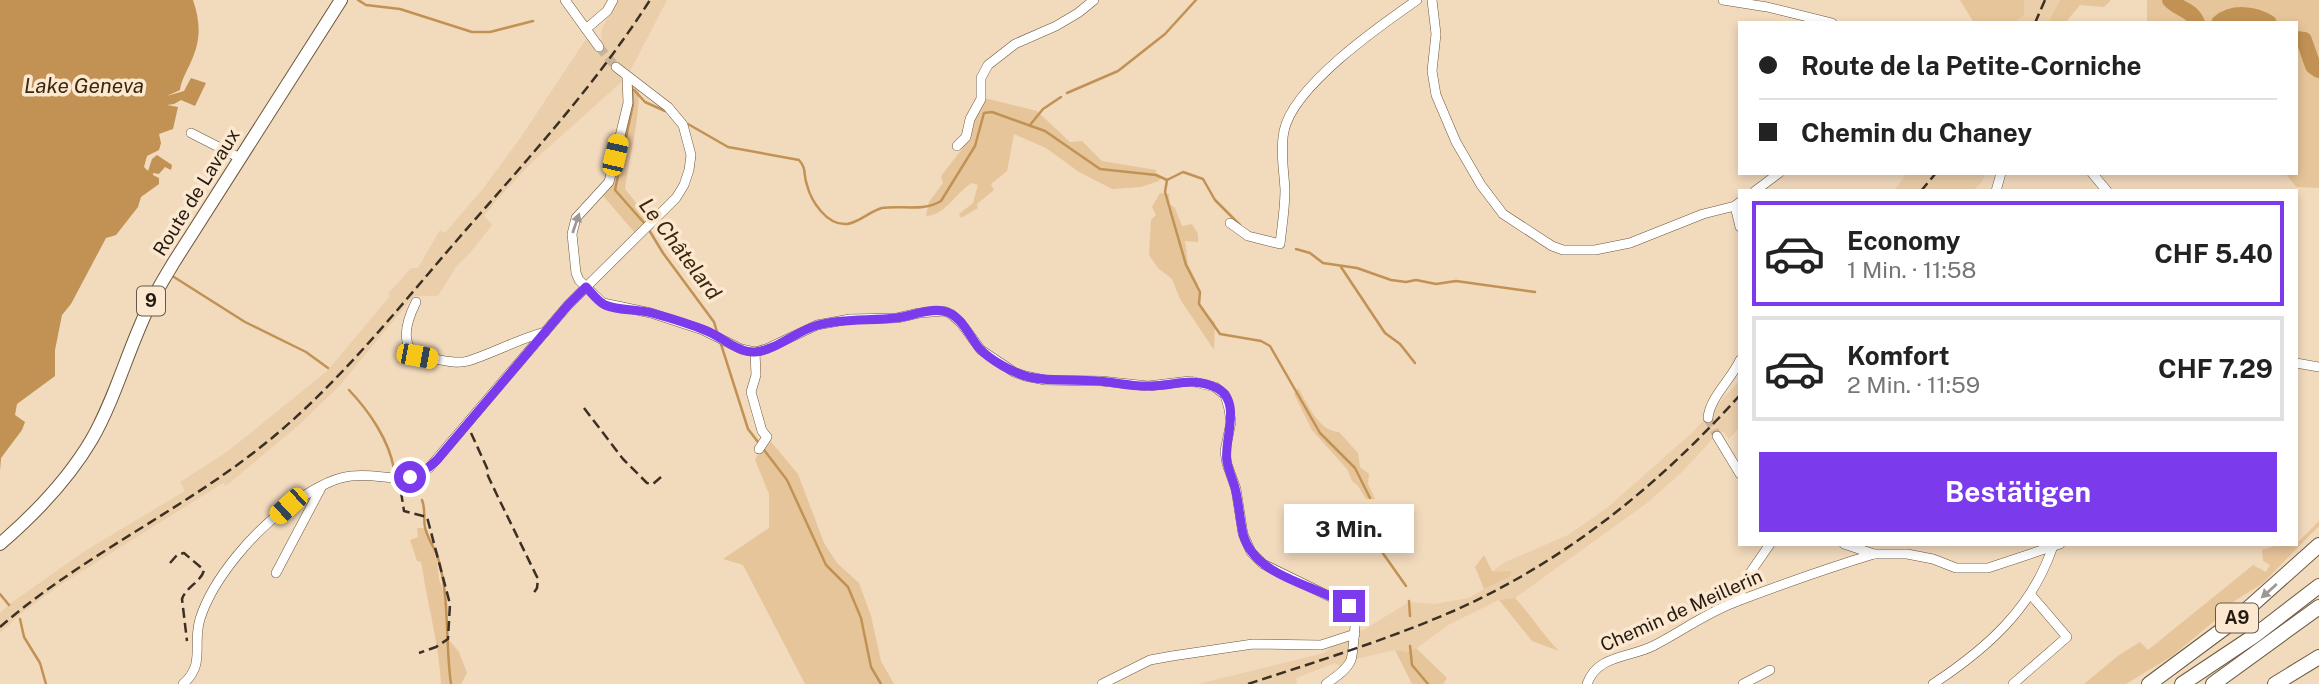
<!DOCTYPE html>
<html lang="de">
<meta charset="utf-8">
<style>
:root{--surface:#fff;--page:#f6f6f6;--text:#222;--muted:#767676;--line:#e0e0e0;--accent:#7c3aed}
body{margin:0;font-family:"Public Sans",sans-serif;background:var(--page);color:var(--text);height:100vh;display:flex;flex-direction:column;font-size:26px;white-space:nowrap}
*{box-sizing:border-box;margin:0}
p{font-size:23px;color:var(--muted)}
.icon{flex:none;width:38px;height:38px;fill:none;stroke:currentColor;stroke-width:2;stroke-linecap:round;stroke-linejoin:round}
.map{position:relative;flex:1;overflow:hidden}
.sheet{position:absolute;left:1738px;top:189px;width:560px;height:357px;display:flex;flex-direction:column;background:var(--surface);border-radius:0px;box-shadow:0 4px 10px #0003}
.sheet>*{flex:none}
.top-card{position:absolute;left:1738px;top:21px;width:560px;height:154px;border-radius:0px;box-shadow:0 4px 10px #0003;display:grid;align-content:center;height:154px;padding:0 21px;background:var(--surface)}
.end{position:absolute;width:32px;height:32px;margin:-16px;border:9px solid #7c3aed;background:#fff;box-shadow:0 0 0 4px #fff}
.from{border-radius:50%}
.bubble{position:absolute;height:49px;border-radius:0px;background:var(--surface);box-shadow:0 4px 10px #0003;font-size:23px;font-weight:700;line-height:49px;text-align:center}
.car{position:absolute;width:21px;height:42px;margin:-21px -10px;border-radius:9px;box-shadow:0 0 5px 2px #0007;background:linear-gradient(#f5c518 24%,#345 0 40%,#f5c518 0 76%,#345 0 86%,#f5c518 0)}
.top-card b{display:flex;align-items:center;gap:24px;height:66px;font-size:26px}
.top-card b+b{border-top:2px solid var(--line)}
.top-card i{width:18px;height:18px;background:var(--text)}
ul{padding:12px 0 0;list-style:none}
li{display:flex;align-items:center;gap:21px;height:105px;margin:0 14px 10px;padding:0 7px;border:4px solid var(--line);border-radius:0px}
li div{flex:1}
li b{display:block;font-size:26px}
li em{font-style:normal;font-weight:700}
li.active{border-color:var(--accent)}
li>.icon{width:63px;height:63px;stroke-width:1.5}
.action{display:flex;gap:14px;margin-top:auto;padding:14px 21px}
.action a{flex:1;height:80px;border-radius:0px;background:var(--accent);color:#fff;font-size:28px;font-weight:700;line-height:80px;text-align:center}
.map>svg:first-child{display:block}
.built{fill:#ebceaa}
.green{fill:#e7c59b}
.water{fill:#c19254}
.lines{fill:none;stroke-linecap:round;stroke-linejoin:round}
.stream{stroke:#c19254;stroke-width:2.5}
.river{stroke:#c19254;stroke-width:16}
.minor-tunnel{stroke:#c9b49a;stroke-width:9;stroke-dasharray:9 4.5;stroke-linecap:butt}
.minor-casing{stroke:#6a563c;stroke-width:10}
.major-casing{stroke:#6a563c;stroke-width:14}
.highway-casing{stroke:#6a563c;stroke-width:16}
.minor{stroke:#fff;stroke-width:9}
.major{stroke:#fff;stroke-width:12}
.highway{stroke:#fff;stroke-width:14}
.rail{stroke:#3b3023;stroke-width:2.5;stroke-dasharray:10 5;stroke-linecap:butt}
.oneway{fill:#9c9893}
.route{stroke:#7c3aed;stroke-width:9}
.labels{text-anchor:middle;stroke-width:7;stroke-linejoin:round;paint-order:stroke}
.shield{fill:#fce8d0;stroke:#65584a;stroke-width:2}
.shield-label{font-size:18px;font-weight:bold;fill:#241b10}
.street-label{font-size:19px;fill:#241b10;stroke:#fce8d0}
.water-label{font-size:21px;font-style:italic;fill:#3b270b;stroke:#fce8d0}
</style>
<div class="map">
<svg width="2319" height="684" viewBox="0 0 2319 684">
<rect width="100%" height="100%" fill="#f2dabd"/>
<g class="built">
<polygon points="617,0 667,0 627,77 531,163 496,201 484,216 492,225 470,253 456,267 438,296 414,296 339,386 301,423 226,486 223,483 60,585 23,612 0,633 0,613 11,603 85,551 185,491 180,482 227,452 327,371 390,296 388,294 411,268 418,268 440,230 445,233 482,190 521,137 586,39 597,49 601,44 602,28"/>
<polygon points="2024,0 2060,0 2048,23 2012,23 2024,15"/>
<polygon points="1907,173 1986,173 1982,182 1972,191 1894,191"/>
<polygon points="1738,382 1739,428 1729,439 1723,431 1715,436 1683,471 1647,503 1515,598 1499,600 1448,625 1417,648 1408,652 1395,650 1351,660 1340,666 1335,663 1296,678 1297,684 1198,684 1324,653 1355,628 1362,631 1409,602 1435,604 1469,598 1489,586 1494,571 1503,563 1568,535 1607,508 1694,431"/>
</g>
<g class="green">
<polygon points="1960,0 2024,0 2024,15 2012,23 1974,23"/>
<polygon points="2060,0 2111,0 2104,7 2080,5 2065,23 2048,23"/>
<polygon points="2147,0 2319,0 2319,188 2296,187 2285,173 2296,173 2296,23 2147,23"/>
<path d="M626,85H632L639,90C639,124 629,156 625,189L649,219L635,233L599,191L609,182L628,103Z"/>
<path d="M984,98L1037,111L1070,142L1082,141L1102,161L1156,170V173L1161,176L1159,181L1141,187L1112,189L1079,172L1046,148L1014,134L1007,171L991,184L994,190L977,204L978,208L961,218L959,214L973,203L978,185L972,183C955,193 946,215 926,216L929,202L943,183L941,176L962,149L972,119Z"/>
<polygon points="1160,193 1169,194 1170,204 1175,208 1182,226 1192,224 1198,234 1198,242 1185,241 1188,264 1198,284 1200,308 1215,322 1214,350 1180,299 1172,279 1158,268 1149,255 1151,220 1156,215 1152,207"/>
<path d="M1298,388C1308,404 1318,431 1339,432L1358,453L1360,467L1369,474L1368,484L1375,499H1366L1358,486L1352,481L1347,469L1312,430L1294,394Z"/>
<polygon points="767,437 798,474 824,543 837,563 859,583 871,616 881,661 894,684 805,684 743,565 723,559 769,528 769,494 755,460"/>
<polygon points="2319,521 2319,526 2263,583 2233,602 2229,609 2172,656 2126,684 2084,684 2119,655 2140,642 2148,650 2253,565 2266,572 2270,565 2263,561 2262,550 2281,544 2296,544"/>
<path d="M417,528H425L437,560L439,579L448,604L446,623L449,640L459,652L467,673L461,684H441C439,645 428,606 422,567L421,562L417,561L410,540L418,537Z"/>
<polygon points="1484,555 1492,571 1498,572 1510,571 1512,573 1507,578 1484,589 1475,567"/>
<path d="M1515,598C1531,615 1543,635 1559,651L1532,641L1499,600Z"/>
<polygon points="1416,648 1447,678 1443,684 1412,684 1395,650 1408,652"/>
</g>
<path class="water" d="M0,0H193C201,24 201,41 190,64C186,73 181,81 180,90L167,96L184,91L191,78L206,83L195,106L181,100L174,104L167,105L178,107L173,129L159,134L161,143L159,150L147,156L144,167L148,171L152,159L157,155L172,165L171,170L165,167L159,174L153,173V175L159,178V184L141,197L138,207L116,235L106,238L71,304L62,315L55,350V376L17,404L15,415L25,422L22,430L1,458L0,471Z"/>
<g class="lines">
<g class="stream">
<polyline points="358,0 366,5 400,9 472,32 490,32 533,21"/>
<polyline points="632,88 633,104 615,190 645,224"/>
<polyline points="634,90 645,102 665,111"/>
<polyline points="1067,93 1118,71 1165,34 1196,0"/>
<path d="M688,124L728,147L799,160C807,169 803,174 807,185C811,201 827,226 847,224C860,222 870,211 882,208C902,205 923,212 941,201L975,146L984,113L992,112L1045,131L1100,169L1156,175L1167,180"/>
<polyline points="1030,125 1043,109 1061,97"/>
<polyline points="1167,180 1165,192 1186,265 1200,292 1199,304 1220,334 1261,341 1270,346 1320,433 1355,468 1370,498"/>
<polyline points="1167,180 1183,172 1203,179 1215,200 1240,225"/>
<polyline points="649,230 663,253 714,322 718,335"/>
<polyline points="1296,249 1310,253 1323,263 1357,268 1391,280 1406,282 1416,280 1436,284 1456,281 1535,292"/>
<polyline points="1341,267 1385,333 1400,344 1415,363"/>
<polyline points="174,277 245,322 306,352 328,368"/>
<polyline points="720,341 748,429 787,480 826,565 848,587 861,618 871,667 881,684"/>
<path d="M349,390C369,411 389,440 394,469"/>
<path d="M422,500C426,510 423,518 425,527C427,538 435,548 438,558C450,597 445,643 451,684"/>
<polyline points="1372,510 1382,552 1406,586"/>
<polyline points="0,594 9,605"/>
<polyline points="1409,601 1410,616"/>
<polyline points="20,619 24,637 40,663 46,684"/>
<polyline points="1410,646 1412,665 1428,684"/>
</g>
<g class="river">
<path d="M2170,0C2179,10 2192,9 2197,23"/>
<path d="M2219,23C2233,11 2255,14 2269,23"/>
<polyline points="2296,39 2304,40 2313,66 2319,70"/>
</g>
<g class="minor-tunnel">
<polyline points="599,47 616,67"/>
<polyline points="1708,418 1717,436"/>
</g>
<defs>
<g id="minor">
<polyline points="565,0 599,47"/>
<polyline points="1432,0 1436,34 1432,71 1436,95 1456,142 1481,185 1503,214 1552,246 1563,250 1595,250 1630,243 1703,214 1735,206 1740,202"/>
<polyline points="1723,0 1767,7 1832,23"/>
<polyline points="586,29 607,11 613,0"/>
<path d="M627,77L628,103L609,182L576,218L572,234L576,273L579,280L603,303L651,313L703,330L741,349L755,352L766,349L817,325L850,319L897,318L919,313L944,311L951,314L961,323L981,350L1014,372L1025,376L1045,380L1101,381L1148,386L1190,381L1215,387L1225,395L1229,409L1231,422L1225,451L1227,464L1236,489L1243,534L1251,552L1263,564L1343,603L1355,614C1356,621 1353,653 1351,660C1347,670 1334,678 1326,684"/>
<polyline points="191,133 240,158"/>
<polyline points="957,146 966,137 970,119 981,99 981,78 988,65 1015,44 1056,26 1078,13 1094,0"/>
<polyline points="2092,173 2107,191"/>
<polyline points="1755,191 1779,173"/>
<polyline points="1996,191 2001,173"/>
<polyline points="1735,206 1740,227"/>
<path d="M1230,223L1248,236L1280,244C1282,226 1285,208 1285,190C1284,171 1280,150 1284,131C1293,86 1381,25 1417,0"/>
<path d="M416,302C409,316 399,340 414,353C419,358 429,358 435,359C446,361 457,364 468,361C494,353 518,339 545,332"/>
<polyline points="755,352 756,375 751,392 762,431 767,437 759,449"/>
<polyline points="2296,363 2319,367"/>
<path d="M1708,418C1710,397 1731,380 1740,360"/>
<polyline points="1717,436 1740,474"/>
<polyline points="1844,544 1874,554 1907,554 1933,559 1956,568 1988,568 2060,544"/>
<polyline points="276,573 322,486"/>
<polyline points="1737,601 1748,576 1770,544"/>
<path d="M183,684C206,664 192,645 200,619C213,578 254,531 289,506C306,494 330,478 351,476C384,472 396,487 429,468L568,305L676,198L684,185L689,170L691,155L683,125L668,107L616,67"/>
<polyline points="1102,684 1150,660 1172,656 1253,644 1321,645 1355,634"/>
<path d="M1587,684C1597,655 1629,658 1653,646C1681,632 1707,612 1738,601C1783,584 1828,568 1874,554"/>
<polyline points="1743,684 1770,670"/>
<path d="M1933,684C1986,649 2032,609 2053,546"/>
<polyline points="2013,684 2067,637 2031,595"/>
</g>
<path id="major" d="M0,544C36,513 68,480 92,439C117,395 129,345 152,300C159,287 166,275 174,262L341,0"/>
<g id="highway">
<polyline points="2149,684 2234,621 2319,545"/>
<polyline points="2182,684 2254,636 2319,586"/>
<polyline points="2213,684 2319,607"/>
<polyline points="2275,684 2319,657"/>
</g>
</defs>
<use href="#minor" class="minor-casing"/>
<use href="#major" class="major-casing"/>
<use href="#highway" class="highway-casing"/>
<use href="#minor" class="minor"/>
<use href="#major" class="major"/>
<use href="#highway" class="highway"/>
<g class="rail">
<polyline points="2035,23 2045,0"/>
<polyline points="1921,191 1936,173"/>
<polyline points="584,408 623,459 647,483 653,484 661,477"/>
<polyline points="471,433 487,468 488,476 497,495 538,579 537,588 533,594"/>
<polyline points="401,492 404,511 427,517 450,604 448,639 436,647 419,653"/>
<path d="M170,563L177,555L184,553L204,570C202,581 186,587 182,599L187,641"/>
<path d="M0,627C79,558 175,514 257,450C334,390 394,313 458,239C525,162 595,86 650,0"/>
<path d="M1248,684C1318,661 1390,639 1458,609C1568,559 1660,484 1740,395"/>
</g>
</g>
<defs><path id="oneway-solid" d="M-6-.8H1V-3.2L6.5 0L1 3.2V.8H-6Z" transform="scale(1.75)"/></defs>
<g class="oneway">
<use href="#oneway-solid" transform="translate(576 223) rotate(-71)"/>
<use href="#oneway-solid" transform="translate(2269 591) rotate(138)"/>
</g>
<g class="lines">
<path class="route" d="M410,477L429,467L437,460L568,305L586,287C592,293 597,301 605,305C619,311 637,309 652,313C670,318 690,324 707,331C722,337 738,353 755,352C777,350 796,331 818,325C844,318 870,321 896,318C912,316 928,308 943,311C961,314 969,336 979,348C990,360 1013,373 1029,377C1052,382 1074,379 1097,381C1115,382 1132,387 1150,386C1174,386 1193,376 1217,388C1243,402 1223,441 1227,462C1229,472 1234,482 1236,492C1239,506 1240,520 1243,534C1255,578 1315,584 1349,606"/>
</g>
<g class="labels">
<g class="shield">
<rect x="137" y="286.5" width="28" height="29" rx="5"/>
<rect x="2216" y="603.5" width="42" height="29" rx="5"/>
</g>
<g class="shield-label">
<text x="151" y="307">9</text>
<text x="2237" y="624">A9</text>
</g>
<g class="street-label">
<text transform="translate(196 192) rotate(-58)" y="7">Route de Lavaux</text>
<text transform="translate(1681 610) rotate(-24)" y="7">Chemin de Meillerin</text>
</g>
<g class="water-label">
<text x="84" y="93">Lake Geneva</text>
<text transform="translate(680 249) rotate(53)" y="7">Le Châtelard</text>
</g>
</g>
</svg>
<i class="end from" style="left:410px;top:477px"></i>
<i class="end" style="left:1349px;top:606px"></i>
<div class="bubble" style="left:1284px;top:504px;width:130px">3 Min.</div>
<i class="car" style="left:615px;top:155px;rotate:13deg"></i>
<i class="car" style="left:417px;top:356px;rotate:101deg"></i>
<i class="car" style="left:288px;top:506px;rotate:228deg"></i>
<div class="top-card">
<b><i class="from"></i>Route de la Petite-Corniche</b>
<b><i></i>Chemin du Chaney</b>
</div>
<section class="sheet">
<ul>
<li class="active"><svg class="icon" aria-label="car" viewBox="0 0 24 24"><path d="M5 17H2v-5l4-1 3-4h7l3 4 3 1v5h-3M9 17h6M6 11h13"/><circle cx="7" cy="17" r="2"/><circle cx="17" cy="17" r="2"/></svg><div><b>Economy</b><p>1 Min. · 11:58</p></div><em>CHF 5.40</em></li>
<li><svg class="icon" aria-label="car" viewBox="0 0 24 24"><path d="M5 17H2v-5l4-1 3-4h7l3 4 3 1v5h-3M9 17h6M6 11h13"/><circle cx="7" cy="17" r="2"/><circle cx="17" cy="17" r="2"/></svg><div><b>Komfort</b><p>2 Min. · 11:59</p></div><em>CHF 7.29</em></li>
</ul>
<div class="action"><a>Bestätigen</a></div>
</section>
</div>
